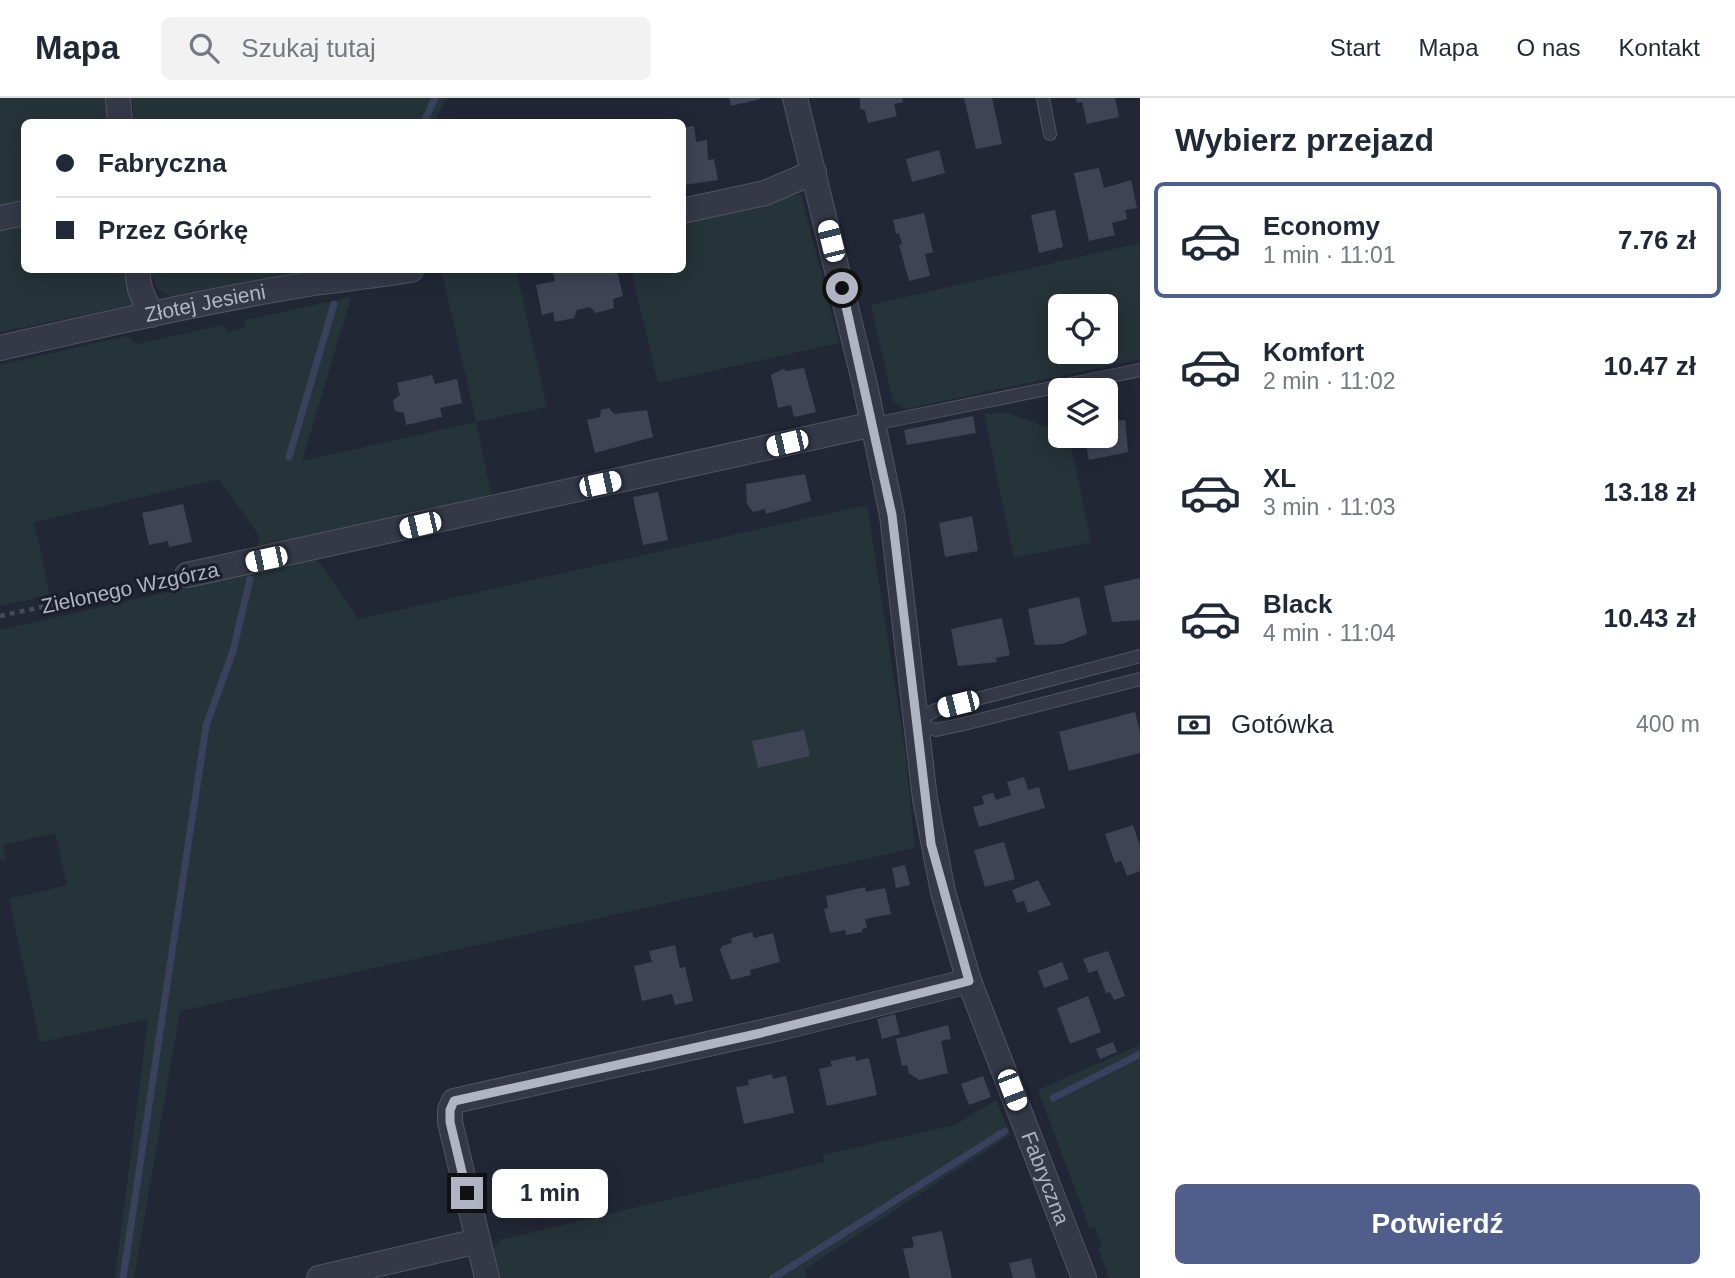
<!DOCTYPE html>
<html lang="pl">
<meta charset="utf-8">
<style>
:root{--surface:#fff;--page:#f2f2f3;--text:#1f2937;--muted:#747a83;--line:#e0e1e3;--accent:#4f5e8a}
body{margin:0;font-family:Helvetica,sans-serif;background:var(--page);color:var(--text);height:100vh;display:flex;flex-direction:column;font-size:26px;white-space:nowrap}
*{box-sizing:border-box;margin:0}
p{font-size:23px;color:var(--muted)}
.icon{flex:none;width:38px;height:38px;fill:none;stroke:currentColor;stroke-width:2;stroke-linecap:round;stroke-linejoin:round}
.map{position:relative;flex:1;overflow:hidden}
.details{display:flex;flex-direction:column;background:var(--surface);width:595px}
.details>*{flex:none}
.guide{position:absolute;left:21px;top:21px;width:665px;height:154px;border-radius:10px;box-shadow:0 4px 18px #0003;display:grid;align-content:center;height:154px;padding:0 35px;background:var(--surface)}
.fabs{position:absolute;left:1048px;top:196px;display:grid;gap:14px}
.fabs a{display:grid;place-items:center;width:70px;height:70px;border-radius:10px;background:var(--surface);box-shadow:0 4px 18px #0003;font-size:35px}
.end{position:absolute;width:32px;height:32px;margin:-16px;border:9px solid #b0b4c3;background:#111;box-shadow:0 0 0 4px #111}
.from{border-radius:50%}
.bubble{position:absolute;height:49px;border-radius:10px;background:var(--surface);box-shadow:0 4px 18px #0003;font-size:23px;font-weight:800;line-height:49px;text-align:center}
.car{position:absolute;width:21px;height:42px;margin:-21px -10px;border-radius:9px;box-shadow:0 0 5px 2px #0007;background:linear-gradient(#fff 24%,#345 0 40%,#fff 0 76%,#345 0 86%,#fff 0)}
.guide b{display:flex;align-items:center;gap:24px;height:66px;font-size:26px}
.guide b+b{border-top:2px solid var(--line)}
.guide i{width:18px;height:18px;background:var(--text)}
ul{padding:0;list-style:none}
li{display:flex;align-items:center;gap:21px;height:116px;margin:0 14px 10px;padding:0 21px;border:4px solid transparent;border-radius:10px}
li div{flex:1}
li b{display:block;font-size:26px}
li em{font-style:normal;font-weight:800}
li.active{border-color:var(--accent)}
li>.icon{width:63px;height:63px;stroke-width:1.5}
h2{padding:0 35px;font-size:32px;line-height:84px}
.pay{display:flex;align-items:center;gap:18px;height:77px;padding:0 35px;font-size:26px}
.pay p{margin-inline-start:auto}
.action{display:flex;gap:14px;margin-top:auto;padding:14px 35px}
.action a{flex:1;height:80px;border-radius:10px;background:var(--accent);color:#fff;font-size:28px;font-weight:800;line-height:80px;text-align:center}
header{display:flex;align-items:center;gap:42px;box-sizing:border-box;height:98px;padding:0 35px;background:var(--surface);border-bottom:2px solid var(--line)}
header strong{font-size:33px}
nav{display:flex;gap:38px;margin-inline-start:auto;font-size:24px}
.search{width:490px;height:63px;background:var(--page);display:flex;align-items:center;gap:18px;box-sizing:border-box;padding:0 24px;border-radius:10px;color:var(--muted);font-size:26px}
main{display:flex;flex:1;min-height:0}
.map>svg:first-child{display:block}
.green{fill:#253438;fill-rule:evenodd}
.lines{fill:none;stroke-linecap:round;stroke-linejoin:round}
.stream{stroke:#39415e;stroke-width:7}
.building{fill:#3e4456}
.service-casing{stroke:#505461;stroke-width:14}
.minor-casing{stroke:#505461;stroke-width:26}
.path{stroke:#414f55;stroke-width:4.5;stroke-dasharray:5 5;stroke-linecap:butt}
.service{stroke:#353947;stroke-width:12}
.minor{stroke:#353947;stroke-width:24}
.route{stroke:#b0b4c3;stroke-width:9}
.labels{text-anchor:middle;stroke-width:6;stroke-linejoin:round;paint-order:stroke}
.street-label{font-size:21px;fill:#b0b4c3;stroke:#1b1f2b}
</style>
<header>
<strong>Mapa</strong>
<div class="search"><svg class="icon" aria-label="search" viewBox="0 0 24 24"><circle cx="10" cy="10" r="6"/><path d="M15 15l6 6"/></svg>Szukaj tutaj</div>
<nav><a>Start</a><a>Mapa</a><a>O nas</a><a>Kontakt</a></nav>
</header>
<main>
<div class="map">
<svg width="1140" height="1180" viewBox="0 0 1140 1180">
<rect width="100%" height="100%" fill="#222736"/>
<g class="green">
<polygon points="0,0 106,0 109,24 24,24 24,108 0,114"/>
<polygon points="132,0 446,0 435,24 134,24"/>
<polygon points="801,96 839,245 658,285 631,172 682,172 683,123"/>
<polygon points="24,125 24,172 127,172 133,207 0,234 0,130"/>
<path d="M1140,145V261L906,311L893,303L871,207ZM1060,208H1106V254H1060Z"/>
<polygon points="149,172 307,172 171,199 157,190"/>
<polygon points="454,172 516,172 547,309 476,324 492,399 256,452 260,439 219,381 34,424 50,497 0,508 0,267 127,238 137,246 223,227 228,234 244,230 246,222 351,199 302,363 476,324 442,174"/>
<polygon points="1007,315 1060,334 1060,338 1069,338 1091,444 1014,460 984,316"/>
<polygon points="867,407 905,653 915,750 180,913 134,1180 115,1180 148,921 40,944 9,801 67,787 55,735 3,747 6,761 0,762 0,532 316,460 359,521"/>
<polygon points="1140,947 1140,1180 1109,1180 1098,1150 1102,1148 1095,1129 1090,1131 1038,992"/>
<polygon points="996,1002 1010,1037 805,1171 807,1180 496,1180 490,1153 501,1142 824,1064 823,1057 955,1027"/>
</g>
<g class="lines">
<g class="stream">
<polyline points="424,24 435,0"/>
<polyline points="289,359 334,206"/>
<polyline points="1053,1000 1140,956"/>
<polyline points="123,1180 206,628 233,553 250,481"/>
<polyline points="773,1180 1005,1033"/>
</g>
</g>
<g class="building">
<polygon points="729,0 760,0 760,1 731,8"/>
<polygon points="860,0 902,0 903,4 894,6 897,18 868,25 865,13 860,10"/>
<polygon points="964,0 992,0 1002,46 976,51"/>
<polygon points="1076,0 1115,0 1119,19 1087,26 1082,4 1077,5"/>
<polygon points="694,28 696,44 707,42 708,62 714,61 718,82 684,87 682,30"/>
<polygon points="939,52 945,75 912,84 906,61"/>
<polygon points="1099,70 1104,90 1131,82 1137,110 1125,112 1127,121 1112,125 1115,137 1089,143 1074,75"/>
<polygon points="1055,112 1063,149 1039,155 1031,117"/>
<polygon points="924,115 933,154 925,156 930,178 909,183 899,147 902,146 899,135 896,136 893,122"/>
<polygon points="567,172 617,172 623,198 613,201 614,210 596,215 590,209 577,212 574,220 555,224 553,214 542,217 536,187 555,183 553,175"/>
<polygon points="804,270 816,314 794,319 791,307 778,310 771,277 783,271 787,273"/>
<polygon points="432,277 435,286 457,281 462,305 440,310 442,319 406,327 404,315 395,313 393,302 400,297 397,285"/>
<polygon points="609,310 614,316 647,312 653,339 595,355 587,322 600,319 601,312"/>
<polygon points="973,318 976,335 907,347 904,332"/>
<polygon points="1125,322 1128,354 1089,362 1084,338 1106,338 1106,324"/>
<polygon points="805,376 811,403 766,416 765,411 753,414 747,406 746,386"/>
<polygon points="658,394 668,442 643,447 633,399"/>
<polygon points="183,406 192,444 169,449 168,443 149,447 142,415"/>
<polygon points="972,418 978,453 945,459 939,425"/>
<polygon points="1140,480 1140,522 1112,524 1104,488"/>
<polygon points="1079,499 1087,536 1062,546 1035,547 1028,511"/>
<polygon points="1002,520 1010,557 996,560 997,564 958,568 951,531"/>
<polygon points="1135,614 1140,634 1140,655 1069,673 1059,634"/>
<polygon points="804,632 810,658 758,670 752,643"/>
<polygon points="1024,679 1028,692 1039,689 1045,710 979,729 973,709 984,706 982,698 993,695 996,702 1011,697 1007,684"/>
<polygon points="1133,727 1140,748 1140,773 1127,778 1121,763 1115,765 1105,736"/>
<polygon points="1004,744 1015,781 985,789 974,752"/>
<polygon points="905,767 910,787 896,790 892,770"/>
<polygon points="1038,782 1051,807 1028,815 1024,803 1017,805 1012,792"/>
<polygon points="865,789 866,794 885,790 891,816 865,821 867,830 862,831 862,834 846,837 845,832 830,835 824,811 828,810 826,798"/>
<polygon points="752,834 754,840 773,835 780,864 750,872 751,877 731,882 720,852 722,848 732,845 731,840"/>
<polygon points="675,847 680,870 685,869 693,903 675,907 672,896 642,903 634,868 652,864 649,853"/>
<polygon points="1108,853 1125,898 1114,902 1110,894 1106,895 1097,872 1089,875 1083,861"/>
<polygon points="1062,864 1069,881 1044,890 1038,873"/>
<polygon points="1088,898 1101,934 1070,946 1057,910"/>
<polygon points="895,916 900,936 882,941 877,921"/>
<polygon points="948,927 951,941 941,943 948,975 919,982 909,975 907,967 902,968 896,941"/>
<polygon points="1113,944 1117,954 1100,961 1096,951"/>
<polygon points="855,958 856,963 869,960 877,997 827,1008 819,971 832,968 830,963"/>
<polygon points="772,976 773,981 786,978 794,1015 744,1026 736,989 749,987 748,982"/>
<polygon points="983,978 991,999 969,1007 961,986"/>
<polygon points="942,1133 952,1180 910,1180 903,1151 914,1149 912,1139"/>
<polygon points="1031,1160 1036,1180 1013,1180 1009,1165"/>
</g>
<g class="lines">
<defs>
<g id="service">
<polyline points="1043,0 1050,36"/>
<polyline points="874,326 1140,272"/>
<polyline points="916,625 935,612 1140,558"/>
<polyline points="916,625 936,632 964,626 1140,581"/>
</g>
<g id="minor">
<polyline points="118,0 120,24"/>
<path id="s1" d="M795,0L865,287L892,417L925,701L943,794L969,883L1084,1180"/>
<polyline points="682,113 765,95 814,74"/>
<polyline points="0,120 24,115"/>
<polyline points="137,172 140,191 151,217"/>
<path id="s2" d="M0,250C106,226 213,201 321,184C351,180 381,177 411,172"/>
<polyline points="187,477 874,326"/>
<polyline points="319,1180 478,1143"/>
<polyline points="487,1180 450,1024 450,1012 454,1003 784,929 969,883"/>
</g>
</defs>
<use href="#service" class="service-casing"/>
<use href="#minor" class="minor-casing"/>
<polyline class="path" points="0,518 167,482"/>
<use href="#service" class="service"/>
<use href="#minor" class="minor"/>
</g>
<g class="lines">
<polyline class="route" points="467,1095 450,1024 450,1012 454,1003 761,935 969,883 931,746 892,417 842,190"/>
</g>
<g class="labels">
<g class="street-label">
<text dy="7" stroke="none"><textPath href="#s2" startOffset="210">Złotej Jesieni</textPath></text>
<text transform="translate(130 490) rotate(-12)" y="7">Zielonego Wzgórza</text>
<text dy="7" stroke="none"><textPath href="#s1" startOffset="1113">Fabryczna</textPath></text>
</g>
</g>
</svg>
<div class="fabs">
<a><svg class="icon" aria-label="locate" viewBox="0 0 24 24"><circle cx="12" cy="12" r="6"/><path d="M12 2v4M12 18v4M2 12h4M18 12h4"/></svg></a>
<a><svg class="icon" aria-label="layers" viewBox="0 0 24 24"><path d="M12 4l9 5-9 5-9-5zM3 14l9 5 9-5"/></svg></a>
</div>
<i class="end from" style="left:842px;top:190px"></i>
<i class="end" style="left:467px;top:1095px"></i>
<div class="bubble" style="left:492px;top:1071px;width:116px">1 min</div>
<i class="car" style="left:831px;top:143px;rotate:346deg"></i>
<i class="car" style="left:787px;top:345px;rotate:257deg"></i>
<i class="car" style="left:600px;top:386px;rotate:78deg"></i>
<i class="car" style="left:420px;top:427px;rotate:257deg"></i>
<i class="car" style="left:266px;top:461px;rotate:258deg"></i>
<i class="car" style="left:958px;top:606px;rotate:256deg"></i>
<i class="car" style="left:1012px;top:992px;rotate:159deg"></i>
<div class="guide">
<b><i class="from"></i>Fabryczna</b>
<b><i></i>Przez Górkę</b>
</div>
</div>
<section class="details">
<h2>Wybierz przejazd</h2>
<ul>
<li class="active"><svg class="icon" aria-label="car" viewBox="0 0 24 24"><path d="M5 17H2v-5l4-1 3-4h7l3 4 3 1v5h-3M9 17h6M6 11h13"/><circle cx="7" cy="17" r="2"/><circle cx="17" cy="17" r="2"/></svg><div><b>Economy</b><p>1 min · 11:01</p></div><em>7.76 zł</em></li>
<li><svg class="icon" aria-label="car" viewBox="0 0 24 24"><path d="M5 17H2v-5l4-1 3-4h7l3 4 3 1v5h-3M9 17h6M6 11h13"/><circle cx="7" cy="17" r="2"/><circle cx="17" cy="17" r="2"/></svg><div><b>Komfort</b><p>2 min · 11:02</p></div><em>10.47 zł</em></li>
<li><svg class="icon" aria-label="car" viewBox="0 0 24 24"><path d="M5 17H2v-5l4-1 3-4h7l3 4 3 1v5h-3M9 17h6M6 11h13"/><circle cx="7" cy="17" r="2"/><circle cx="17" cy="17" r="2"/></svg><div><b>XL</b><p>3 min · 11:03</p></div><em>13.18 zł</em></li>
<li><svg class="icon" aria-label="car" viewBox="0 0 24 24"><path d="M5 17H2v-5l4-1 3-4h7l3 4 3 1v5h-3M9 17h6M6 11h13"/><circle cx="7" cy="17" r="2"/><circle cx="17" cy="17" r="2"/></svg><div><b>Black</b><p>4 min · 11:04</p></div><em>10.43 zł</em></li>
</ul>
<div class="pay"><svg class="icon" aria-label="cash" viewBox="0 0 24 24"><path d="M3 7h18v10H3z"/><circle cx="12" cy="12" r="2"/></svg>Gotówka<p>400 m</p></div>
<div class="action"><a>Potwierdź</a></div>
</section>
</main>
